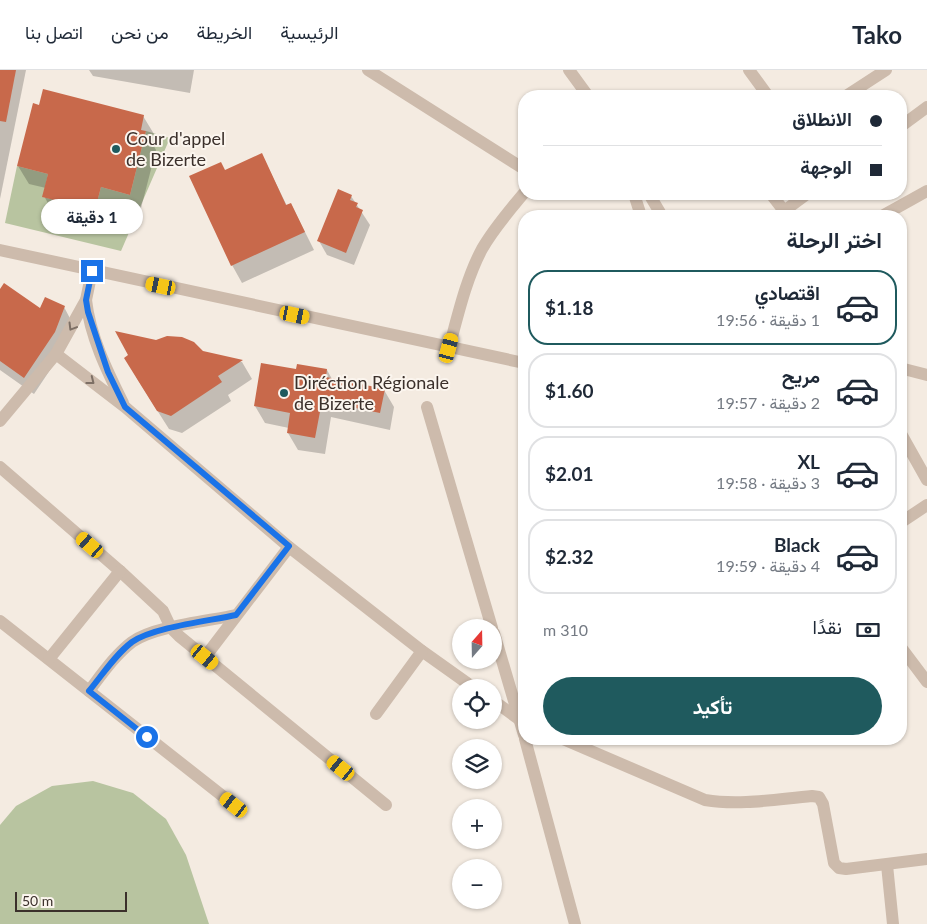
<!DOCTYPE html>
<html lang="ar">
<meta charset="utf-8">
<style>
:root{--surface:#fff;--page:#f6f6f7;--text:#1f2937;--muted:#747a83;--line:#e0e1e3;--accent:#1f5a5e}
body{margin:0;font-family:Lato,Vazirmatn,sans-serif;background:var(--page);color:var(--text);direction:rtl;height:100vh;display:flex;flex-direction:column;font-size:19px;white-space:nowrap}
*{box-sizing:border-box;margin:0}
p{font-size:16px;color:var(--muted)}
.icon{flex:none;width:28px;height:28px;fill:none;stroke:currentColor;stroke-width:2;stroke-linecap:round;stroke-linejoin:round}
.map{position:relative;flex:1;overflow:hidden;direction:ltr}
.panel{position:absolute;left:518px;top:140px;width:389px;height:535px;display:flex;flex-direction:column;background:var(--surface);border-radius:20px;box-shadow:0 1px 4px #0004;direction:rtl}
.panel>*{flex:none}
.guide{position:absolute;left:518px;top:20px;width:389px;height:110px;border-radius:20px;box-shadow:0 1px 4px #0004;direction:rtl;display:grid;align-content:center;height:110px;padding:0 25px;background:var(--surface)}
.needle{width:32px;rotate:20deg}
.buttons{position:absolute;left:452px;top:549px;display:grid;gap:10px}
.buttons a{display:grid;place-items:center;width:50px;height:50px;border-radius:50%;background:var(--surface);box-shadow:0 1px 4px #0004;font-size:25px}
.scale{position:absolute;left:15px;bottom:12px;width:112px;box-sizing:border-box;padding-left:5px;border:2px solid #3b302b;border-top:0;font-size:14px;line-height:18px;white-space:nowrap;color:#3b302b;-webkit-text-stroke:4px #fbf5ee;paint-order:stroke}
.end{position:absolute;width:22px;height:22px;margin:-11px;border:6px solid #1a73e8;background:#fff;box-shadow:0 0 0 2px #fff}
.from{border-radius:50%}
.bubble{position:absolute;height:35px;border-radius:18px;background:var(--surface);box-shadow:0 1px 4px #0004;font-size:16px;font-weight:700;line-height:35px;text-align:center;direction:rtl}
.car{position:absolute;width:15px;height:30px;margin:-15px -8px;border-radius:6px;box-shadow:0 0 4px 1px #0007;background:linear-gradient(#f5c518 24%,#345 0 40%,#f5c518 0 76%,#345 0 86%,#f5c518 0)}
.guide b{display:flex;align-items:center;gap:18px;height:48px;font-size:19px}
.guide b+b{border-top:1px solid var(--line)}
.guide i{width:12px;height:12px;background:var(--text)}
ul{padding:0;list-style:none}
li{display:flex;align-items:center;gap:15px;height:75px;margin:0 10px 8px;padding:0 15px;border:2px solid var(--line);border-radius:20px}
li div{flex:1}
li b{display:block;font-size:19px}
li em{font-style:normal;font-weight:700}
li.selected{border-color:var(--accent)}
li>.icon{width:45px;height:45px;stroke-width:1.5}
h2{padding:0 25px;font-size:22px;line-height:60px}
.pay{display:flex;align-items:center;gap:12px;height:55px;padding:0 25px;font-size:19px}
.pay p{margin-inline-start:auto}
.cta{display:flex;gap:10px;margin-top:auto;padding:10px 25px}
.cta a{flex:1;height:58px;border-radius:30px;background:var(--accent);color:#fff;font-size:20px;font-weight:700;line-height:58px;text-align:center}
header{display:flex;align-items:center;gap:30px;box-sizing:border-box;height:70px;padding:0 25px;background:var(--surface);border-bottom:1px solid var(--line)}
header strong{font-size:24px}
nav{display:flex;gap:28px;margin-inline-start:auto;font-size:18px}
.map>svg:first-child{display:block}
.green{fill:#b8c4a0}
.shadow{fill:#0003}
.building{fill:#c8694b}
.lines{fill:none;stroke-linecap:round;stroke-linejoin:round}
.minor{stroke:#cdbbac;stroke-width:12}
.tertiary{stroke:#cdbbac;stroke-width:12}
.oneway{stroke:#7d6f65}
.route{stroke:#1a73e8;stroke-width:6}
.poi-dot{fill:#1f5a5e;stroke:#fbf5ee;stroke-width:2}
.labels{text-anchor:middle;stroke-width:4;stroke-linejoin:round;paint-order:stroke}
.poi-label{font-size:18px;fill:#3b302b;stroke:#fbf5ee;text-anchor:start}
</style>
<header>
<strong>Tako</strong>
<nav><a>الرئيسية</a><a>الخريطة</a><a>من نحن</a><a>اتصل بنا</a></nav>
</header>
<div class="map">
<svg width="927" height="854" viewBox="0 0 927 854">
<rect width="100%" height="100%" fill="#f4ebe1"/>
<g class="green">
<polygon points="146,61 170,68 121,181 5,153 17,96 48,104 43,127 95,140 101,117 130,125"/>
<polygon points="93,711 133,723 166,749 186,785 209,854 0,854 0,755 16,736 52,716"/>
</g>
<g class="shadow">
<polygon points="0,0 26,0 0,129"/>
<polygon points="89,0 194,0 190,23 93,6"/>
<polygon points="143,46 154,64 152,73 156,80 140,142 111,135 105,158 54,144 44,126 46,118 29,114 18,96"/>
<polygon points="262,85 287,136 291,134 314,180 242,213 232,195 225,101"/>
<polygon points="351,126 370,155 354,195 327,185 319,171"/>
<polygon points="0,221 41,240 64,237 73,254 64,279 34,324 0,300"/>
<polygon points="203,282 242,292 252,309 228,325 231,331 182,363 169,359 136,307"/>
<polygon points="262,295 297,301 327,300 332,309 384,320 394,337 390,360 331,347 325,384 298,380 288,363 289,358 265,353 255,336"/>
</g>
<g class="building">
<polygon points="0,0 16,0 6,52 0,51"/>
<polygon points="43,19 144,45 141,60 146,61 130,125 101,117 95,140 42,127 48,104 17,96 33,33 39,35"/>
<polygon points="262,83 286,135 291,133 305,162 231,196 189,106 221,92 225,100"/>
<polygon points="338,119 352,125 350,130 358,133 356,137 363,140 346,183 317,171"/>
<polygon points="4,213 40,238 45,227 65,236 55,262 24,308 0,291 0,219"/>
<polygon points="115,261 156,270 167,266 182,267 194,272 203,281 243,290 218,306 222,312 171,346 157,341 124,288 128,285"/>
<polygon points="261,293 296,299 297,294 327,299 326,307 385,319 380,343 322,331 315,368 287,363 290,343 254,336"/>
</g>
<g class="lines">
<g class="minor">
<polyline points="368,0 524,99"/>
<polyline points="749,0 768,26"/>
<polyline points="846,26 886,0"/>
<polyline points="900,57 927,37"/>
<polyline points="634,124 641,146"/>
<polyline points="771,124 788,146"/>
<polyline points="784,141 807,124"/>
<polyline points="882,146 927,121"/>
<polyline points="0,180 524,293"/>
<path d="M86,230C90,266 107,301 123,333"/>
<path d="M449,278C458,245 466,209 482,179C494,158 509,141 524,123"/>
<polyline points="56,284 125,337 289,477 422,581 474,618"/>
<polyline points="427,337 492,558"/>
<polyline points="0,351 56,284 86,230 92,201"/>
<polyline points="900,362 927,410"/>
<polyline points="0,397 120,501 163,541 171,558 179,566 386,735"/>
<polyline points="900,453 927,435"/>
<polyline points="0,551 234,735"/>
<polyline points="494,563 524,665"/>
<polyline points="900,576 927,612"/>
<polyline points="205,587 289,477"/>
<polyline points="49,589 120,501"/>
<path d="M89,621C102,604 115,585 132,572C154,556 209,551 236,545"/>
<polyline points="494,631 520,650"/>
<polyline points="376,644 422,581"/>
<polyline points="525,669 575,854"/>
<path d="M563,669L705,730C740,736 777,729 812,726L819,727L823,734L834,793L839,798L846,799L927,789"/>
<polyline points="887,795 893,854"/>
</g>
<g class="tertiary">
<polyline points="569,0 588,26"/>
<polyline points="649,124 662,146"/>
<polyline points="900,298 927,305"/>
</g>
</g>
<defs><path id="oneway-chevron" d="M-2-3.5L2.5 0L-2 3.5" fill="none" stroke-width="1.6" stroke-linecap="round" stroke-linejoin="round" transform="scale(1.25)"/></defs>
<g class="oneway">
<use href="#oneway-chevron" transform="translate(72 257) rotate(121)"/>
<use href="#oneway-chevron" transform="translate(91 311) rotate(38)"/>
</g>
<g class="lines">
<path class="route" d="M92,201L86,230L88,242L108,302L125,337L289,476L236,545C209,551 154,557 132,572C115,585 103,604 89,621L147,667"/>
</g>
<g class="poi-dot">
<circle cx="116" cy="79" r="5"/>
<circle cx="284" cy="323" r="5"/>
</g>
<g class="labels">
<g class="poi-label">
<text x="126" y="75">Cour d'appel<tspan x="126" dy="21">de Bizerte</tspan></text>
<text x="294" y="319">Diréction Régionale<tspan x="294" dy="21">de Bizerte</tspan></text>
</g>
</g>
</svg>
<div class="buttons">
<a><svg class="needle" viewBox="-14 -14 28 28"><path d="M0-13l5 13h-10z" fill="#e53935"/><path d="M0 13l5-13h-10z" fill="#747a83"/></svg></a>
<a><svg class="icon" aria-label="locate" viewBox="0 0 24 24"><circle cx="12" cy="12" r="6"/><path d="M12 2v4M12 18v4M2 12h4M18 12h4"/></svg></a>
<a><svg class="icon" aria-label="layers" viewBox="0 0 24 24"><path d="M12 4l9 5-9 5-9-5zM3 14l9 5 9-5"/></svg></a>
<a>+</a>
<a>−</a>
</div>
<div class="scale">50 m</div>
<i class="end from" style="left:147px;top:667px"></i>
<i class="end" style="left:92px;top:201px"></i>
<div class="bubble" style="left:41px;top:129px;width:102px">1 دقيقة</div>
<i class="car" style="left:161px;top:216px;rotate:282deg"></i>
<i class="car" style="left:295px;top:245px;rotate:102deg"></i>
<i class="car" style="left:449px;top:278px;rotate:15deg"></i>
<i class="car" style="left:90px;top:475px;rotate:311deg"></i>
<i class="car" style="left:205px;top:587px;rotate:129deg"></i>
<i class="car" style="left:341px;top:698px;rotate:309deg"></i>
<i class="car" style="left:234px;top:735px;rotate:308deg"></i>
<div class="guide">
<b><i class="from"></i>الانطلاق</b>
<b><i></i>الوجهة</b>
</div>
<section class="panel">
<h2>اختر الرحلة</h2>
<ul>
<li class="selected"><svg class="icon" aria-label="car" viewBox="0 0 24 24"><path d="M5 17H2v-5l4-1 3-4h7l3 4 3 1v5h-3M9 17h6M6 11h13"/><circle cx="7" cy="17" r="2"/><circle cx="17" cy="17" r="2"/></svg><div><b>اقتصادي</b><p>1 دقيقة · 19:56</p></div><em>$1.18</em></li>
<li><svg class="icon" aria-label="car" viewBox="0 0 24 24"><path d="M5 17H2v-5l4-1 3-4h7l3 4 3 1v5h-3M9 17h6M6 11h13"/><circle cx="7" cy="17" r="2"/><circle cx="17" cy="17" r="2"/></svg><div><b>مريح</b><p>2 دقيقة · 19:57</p></div><em>$1.60</em></li>
<li><svg class="icon" aria-label="car" viewBox="0 0 24 24"><path d="M5 17H2v-5l4-1 3-4h7l3 4 3 1v5h-3M9 17h6M6 11h13"/><circle cx="7" cy="17" r="2"/><circle cx="17" cy="17" r="2"/></svg><div><b>XL</b><p>3 دقيقة · 19:58</p></div><em>$2.01</em></li>
<li><svg class="icon" aria-label="car" viewBox="0 0 24 24"><path d="M5 17H2v-5l4-1 3-4h7l3 4 3 1v5h-3M9 17h6M6 11h13"/><circle cx="7" cy="17" r="2"/><circle cx="17" cy="17" r="2"/></svg><div><b>Black</b><p>4 دقيقة · 19:59</p></div><em>$2.32</em></li>
</ul>
<div class="pay"><svg class="icon" aria-label="cash" viewBox="0 0 24 24"><path d="M3 7h18v10H3z"/><circle cx="12" cy="12" r="2"/></svg>نقدًا<p>310 m</p></div>
<div class="cta"><a>تأكيد</a></div>
</section>
</div>
